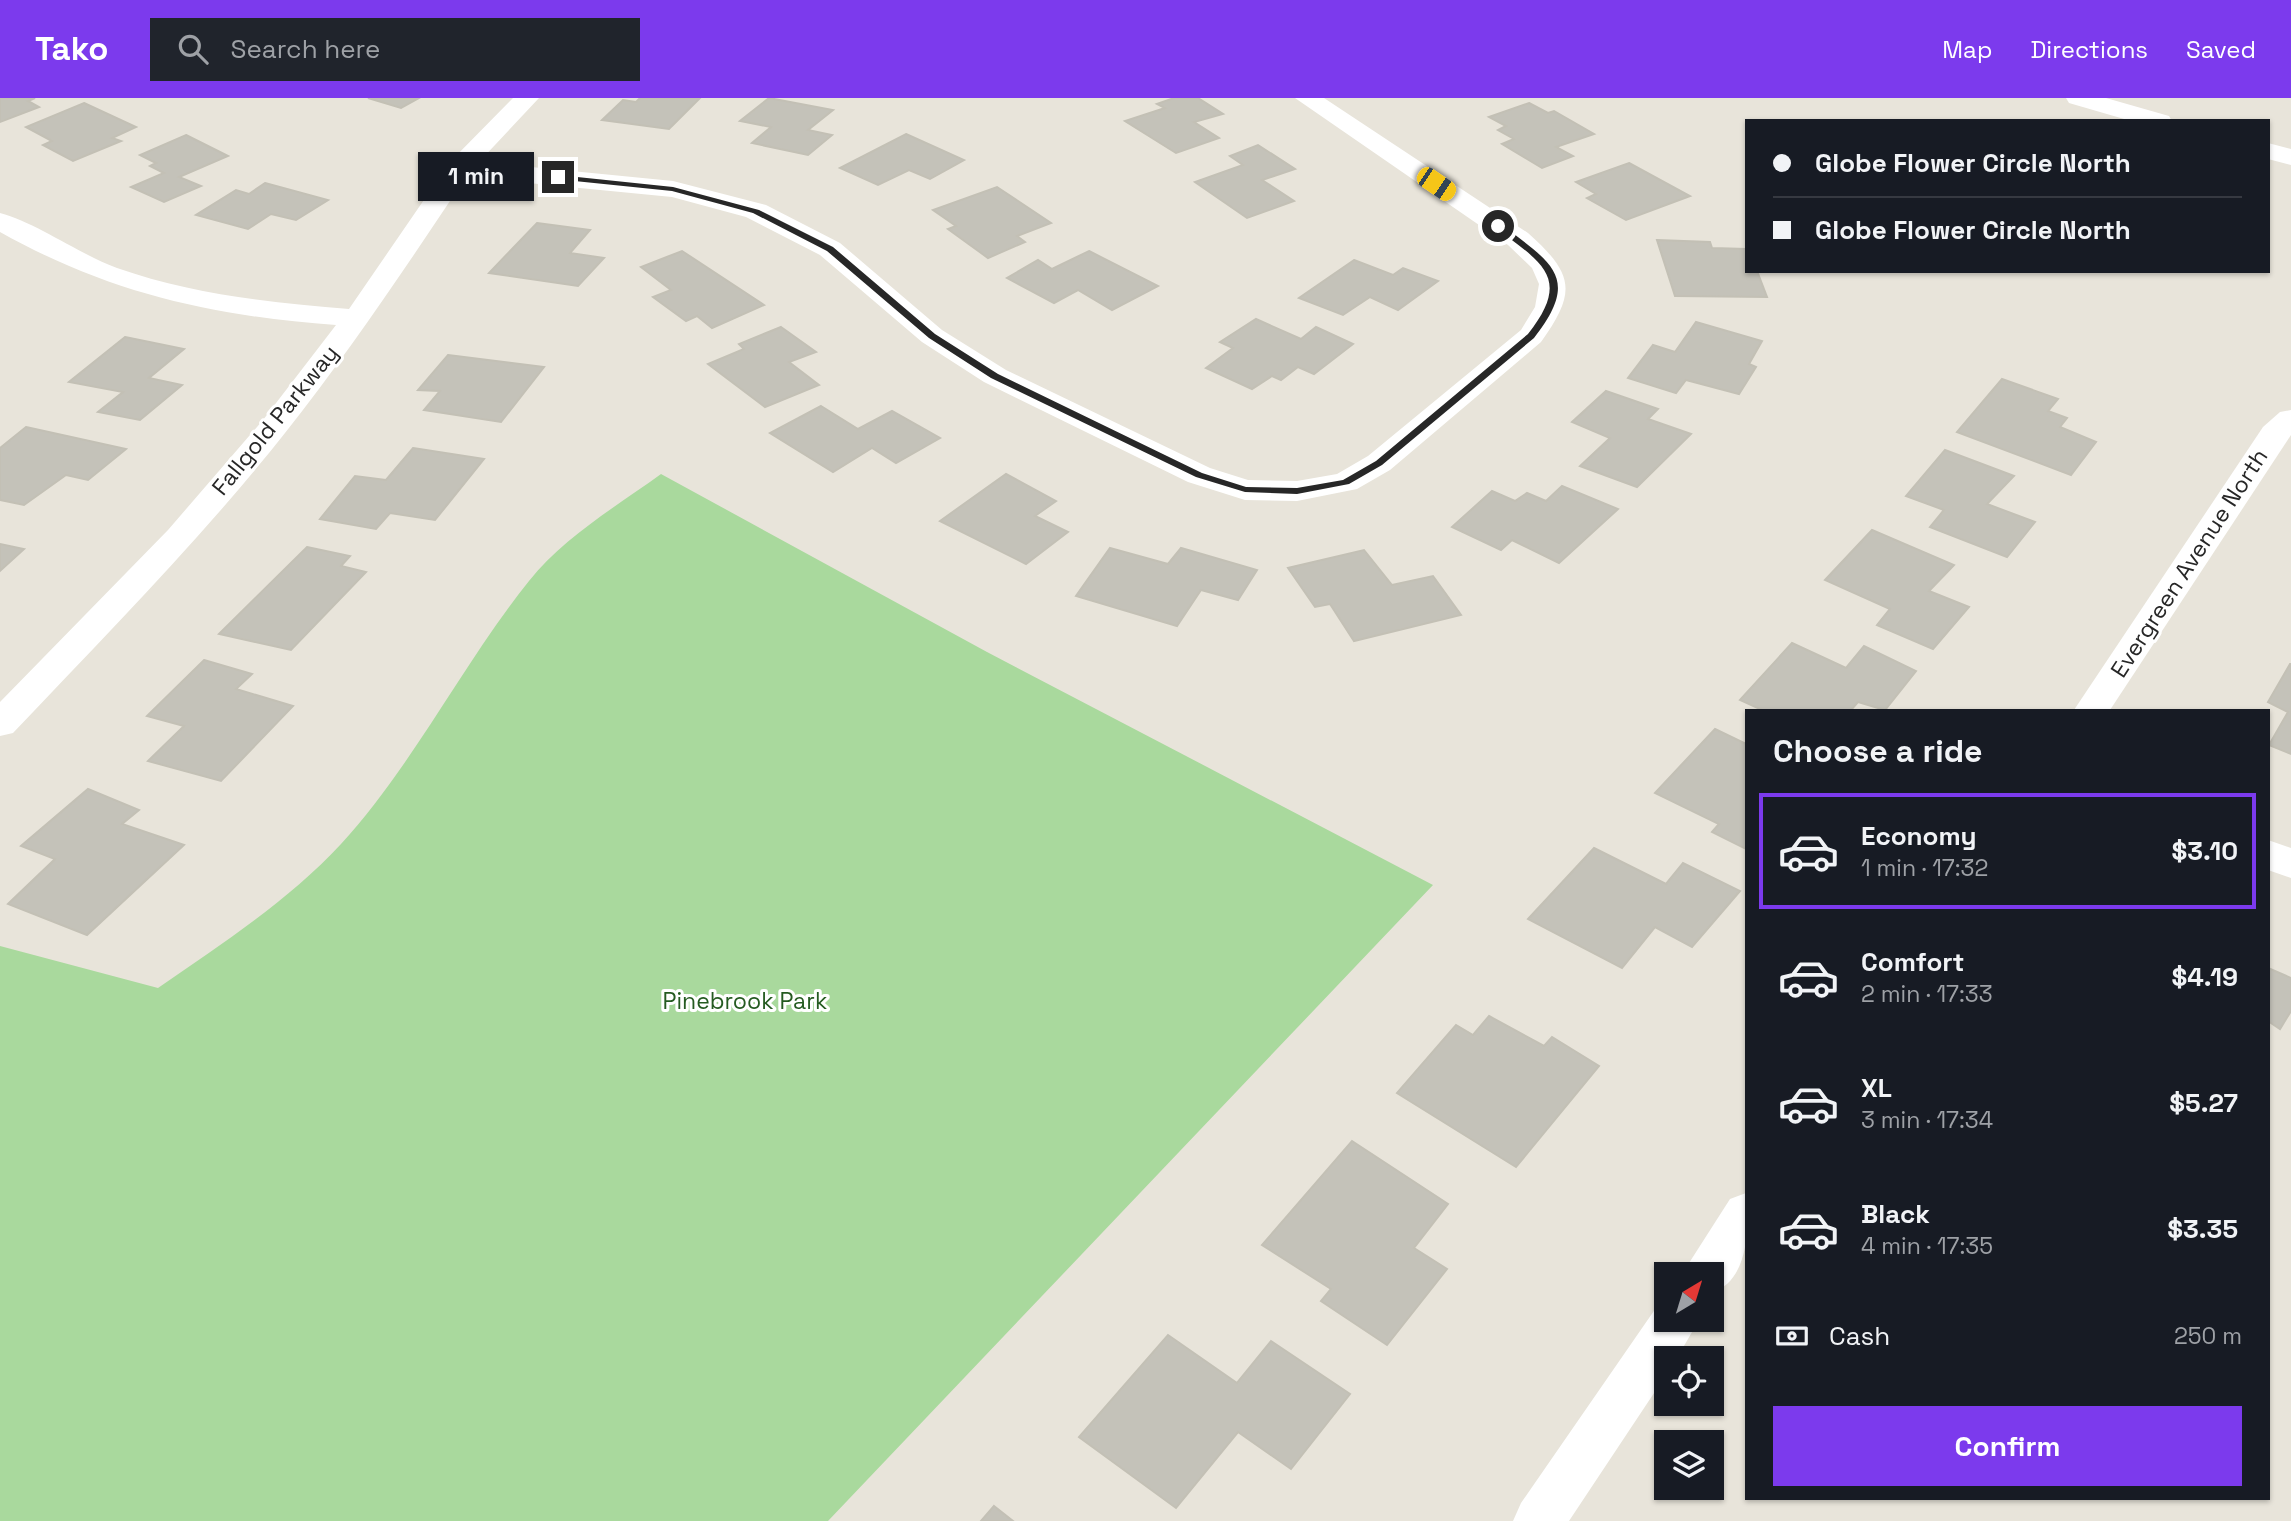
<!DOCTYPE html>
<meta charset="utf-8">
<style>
:root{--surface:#171b24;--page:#20242c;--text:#f1f3f6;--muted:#9ea1a6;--line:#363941;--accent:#7c3aed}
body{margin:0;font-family:"Space Grotesk",sans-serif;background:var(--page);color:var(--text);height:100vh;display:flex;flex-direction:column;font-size:26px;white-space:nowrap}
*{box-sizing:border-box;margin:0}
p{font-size:23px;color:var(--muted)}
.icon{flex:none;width:38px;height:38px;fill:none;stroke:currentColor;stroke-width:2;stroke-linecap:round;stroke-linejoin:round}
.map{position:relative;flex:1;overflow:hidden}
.panel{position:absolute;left:1745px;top:611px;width:525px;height:791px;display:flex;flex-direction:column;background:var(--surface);border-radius:0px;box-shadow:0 2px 5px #0004}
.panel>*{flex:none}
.hud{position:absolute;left:1745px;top:21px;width:525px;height:154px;border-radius:0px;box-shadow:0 2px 5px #0004;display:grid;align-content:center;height:154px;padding:0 28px;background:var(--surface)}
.needle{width:46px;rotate:38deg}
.tools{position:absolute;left:1654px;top:1164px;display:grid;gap:14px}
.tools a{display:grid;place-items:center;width:70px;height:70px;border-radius:0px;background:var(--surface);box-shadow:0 2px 5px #0004;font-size:35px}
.end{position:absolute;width:32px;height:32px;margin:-16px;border:9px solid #272727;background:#fff;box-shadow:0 0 0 4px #fff}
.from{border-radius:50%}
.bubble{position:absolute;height:49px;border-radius:0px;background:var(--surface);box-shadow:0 2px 5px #0004;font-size:23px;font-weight:800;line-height:49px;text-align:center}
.car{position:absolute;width:21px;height:42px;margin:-21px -10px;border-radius:9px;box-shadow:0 0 5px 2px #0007;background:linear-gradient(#f5c518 24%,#345 0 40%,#f5c518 0 76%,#345 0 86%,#f5c518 0)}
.hud b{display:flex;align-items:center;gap:24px;height:66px;font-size:26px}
.hud b+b{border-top:2px solid var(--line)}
.hud i{width:18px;height:18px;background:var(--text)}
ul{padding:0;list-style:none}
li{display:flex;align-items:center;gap:21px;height:116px;margin:0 14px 10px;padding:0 14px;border:4px solid transparent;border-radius:0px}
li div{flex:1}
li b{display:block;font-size:26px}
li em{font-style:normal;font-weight:800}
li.current{border-color:var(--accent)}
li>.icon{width:63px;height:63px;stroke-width:1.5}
h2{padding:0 28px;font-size:32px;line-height:84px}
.pay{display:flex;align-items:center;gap:18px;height:77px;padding:0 28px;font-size:26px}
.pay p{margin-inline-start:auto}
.primary-button{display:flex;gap:14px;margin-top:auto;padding:14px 28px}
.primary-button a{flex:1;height:80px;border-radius:0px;background:var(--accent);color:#fff;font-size:28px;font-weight:800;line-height:80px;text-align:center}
header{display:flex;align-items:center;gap:42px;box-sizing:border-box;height:98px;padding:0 35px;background:var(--accent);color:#fff}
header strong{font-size:33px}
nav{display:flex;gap:38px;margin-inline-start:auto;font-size:24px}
.search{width:490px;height:63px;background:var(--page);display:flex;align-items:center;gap:18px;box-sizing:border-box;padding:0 24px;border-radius:0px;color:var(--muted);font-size:26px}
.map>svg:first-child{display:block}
.green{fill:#a9d99d}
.building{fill:#c4c2b9;stroke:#c3c0b5;stroke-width:2}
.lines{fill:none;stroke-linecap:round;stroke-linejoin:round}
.street{fill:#fff;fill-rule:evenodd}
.secondary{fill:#fff;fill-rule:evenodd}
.route{fill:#272727}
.labels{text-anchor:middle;stroke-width:6;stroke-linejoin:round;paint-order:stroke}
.street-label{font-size:23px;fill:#272727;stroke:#fff}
.park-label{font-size:23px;fill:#255b21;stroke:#fff}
</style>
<header>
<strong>Tako</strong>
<div class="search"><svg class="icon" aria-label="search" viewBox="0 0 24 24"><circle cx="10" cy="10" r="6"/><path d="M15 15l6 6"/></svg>Search here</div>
<nav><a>Map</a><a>Directions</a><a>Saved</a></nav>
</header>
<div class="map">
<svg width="2291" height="1423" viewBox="0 0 2291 1423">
<rect width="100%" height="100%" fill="#e8e4da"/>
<path class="green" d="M661,376L987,554L1433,787L828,1423H0V848L158,890C222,846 288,803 341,746C412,669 463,565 529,483C564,439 617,408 661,376Z"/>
<g class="building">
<polygon points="0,0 35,0 28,3 39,9 0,24"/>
<polygon points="368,0 419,0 401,10"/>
<polygon points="640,0 700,0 669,31 602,22 623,2 636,4"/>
<polygon points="769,0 833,12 808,32 832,37 808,57 752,45 771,29 740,23"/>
<polygon points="1174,0 1198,0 1223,16 1194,24 1219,40 1176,55 1125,23 1165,10 1157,6"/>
<polygon points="84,5 136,29 112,40 121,43 73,63 43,47 52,43 26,29"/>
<polygon points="1529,5 1548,15 1554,13 1594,36 1556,49 1573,58 1542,70 1502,46 1514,41 1498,32 1506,28 1489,19"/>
<polygon points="906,36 964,62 930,81 909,72 878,87 840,70"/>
<polygon points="186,37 228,58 179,79 201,88 164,104 131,89 164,75 150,68 156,65 140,57"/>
<polygon points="1258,47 1295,71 1262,82 1294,103 1247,120 1195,84 1243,67 1230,58"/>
<polygon points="1629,65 1690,98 1626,122 1587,100 1596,96 1576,84"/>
<polygon points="265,85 328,102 296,122 271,116 248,131 196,117 236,92 249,96"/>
<polygon points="997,89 1051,125 1017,138 1025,144 988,160 948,131 956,128 933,112"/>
<polygon points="537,125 590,132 570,155 604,160 578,188 489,175"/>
<polygon points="1657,142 1710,144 1712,150 1746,151 1746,173 1757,173 1767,199 1675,198"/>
<polygon points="682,153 764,207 712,230 697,218 686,223 653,199 671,192 641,169"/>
<polygon points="1089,153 1158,188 1112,212 1078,192 1054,205 1007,180 1038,162 1052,171"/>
<polygon points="1354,162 1393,177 1403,170 1438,183 1398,212 1370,199 1343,217 1299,200"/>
<polygon points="1256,221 1301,241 1316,229 1353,246 1314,276 1298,269 1281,282 1272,278 1252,291 1206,270 1233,250 1220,244"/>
<polygon points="1696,224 1762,243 1749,266 1756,269 1739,296 1686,282 1676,295 1628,280 1653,247 1675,254"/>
<polygon points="781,229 816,254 789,264 819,287 765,309 708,266 744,251 739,246"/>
<polygon points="125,239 184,251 149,280 182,287 140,322 98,314 123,294 69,284"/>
<polygon points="448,257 544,269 501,324 424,312 440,293 418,292"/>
<polygon points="2002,281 2058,301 2048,313 2067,320 2060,329 2096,344 2071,377 1957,334"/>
<polygon points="1606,293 1658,311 1648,321 1691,336 1637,389 1580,368 1610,340 1572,324"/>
<polygon points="821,308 858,331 892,313 940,340 896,365 872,350 833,374 770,335"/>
<polygon points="26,329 126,351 88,382 66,377 24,407 0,402 0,350"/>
<polygon points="413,350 484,361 435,422 390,415 376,431 320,421 355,378 386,382"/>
<polygon points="1945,352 2014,378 1987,406 2035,424 2007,459 1930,429 1944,412 1906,398"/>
<polygon points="1006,376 1056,403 1035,418 1068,434 1026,466 940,423"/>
<polygon points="1562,388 1618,411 1559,465 1512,442 1501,452 1452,429 1492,393 1515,403 1527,395 1546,403"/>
<polygon points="1872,432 1954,467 1929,493 1969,509 1933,551 1877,527 1890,511 1825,482"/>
<polygon points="0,446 24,451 0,473"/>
<polygon points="307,449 350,458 341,468 366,474 291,552 219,536"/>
<polygon points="1110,450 1168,466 1181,450 1257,472 1238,502 1201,492 1177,528 1076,498"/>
<polygon points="1364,452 1392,487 1433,478 1461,517 1354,543 1330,506 1315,509 1288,470"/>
<polygon points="1792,545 1846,570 1864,548 1916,573 1885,612 1858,604 1851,612 1762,612 1740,602"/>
<polygon points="204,562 252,576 236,591 293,608 221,683 148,663 184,628 147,618"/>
<polygon points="2290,566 2291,566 2291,656 2269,647 2288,614 2268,604"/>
<polygon points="1715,631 1746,646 1746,751 1712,734 1719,726 1655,695"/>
<polygon points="88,691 139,712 122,726 184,747 87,837 8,806 55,761 21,748"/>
<polygon points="1594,750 1666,786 1683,765 1740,793 1692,849 1655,829 1622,870 1528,821"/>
<polygon points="2268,870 2291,880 2291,913 2280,931 2268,923"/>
<polygon points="1489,918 1544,948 1552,939 1599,968 1516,1069 1397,995 1456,927 1473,937"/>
<polygon points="1352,1043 1448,1106 1414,1150 1447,1171 1387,1247 1321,1203 1331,1191 1262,1147"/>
<polygon points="1168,1237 1237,1285 1271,1243 1350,1296 1291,1371 1238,1334 1176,1410 1079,1339"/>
<polygon points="994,1408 1013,1423 981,1423"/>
</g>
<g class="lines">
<g class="street">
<path d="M513,0H539L479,64L673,83L766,107L840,145L942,232L1006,272L1210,370L1248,382L1297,383L1337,376L1368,358L1521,232L1535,209L1539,186L1532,170L1508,147L1295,0H1324L1528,135C1574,176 1577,194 1541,244L1390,372L1357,391L1297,403L1245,402L1188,384L984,284L922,244L820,157L746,119L672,99L466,79C408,166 350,253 285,335C201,441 106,537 13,635L0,638V604L168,432L263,322L336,227C212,218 109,195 0,134V115C35,124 79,156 117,170C191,196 271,205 349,211L450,64Z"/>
<polygon points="2291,312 2291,337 2110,612 2074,612 2263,329 2280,314"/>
<polygon points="2268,742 2291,750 2291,780 2268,772"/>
<path d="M1746,1095C1749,1129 1750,1181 1712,1195V1176H1682L1730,1101Z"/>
<polygon points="1666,1204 1666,1222 1699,1222 1677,1260 1666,1260 1666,1277 1569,1423 1513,1423 1521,1405 1658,1207"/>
</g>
<g class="secondary">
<polygon points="2066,0 2106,0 2169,18 2172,23 2131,23 2069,5"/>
<polygon points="2268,45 2291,51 2291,67 2268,61"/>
</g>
</g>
<path class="route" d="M558,77L673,89L759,112L833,149L935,236L998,276L1202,375L1246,389L1297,390L1343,382L1376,363L1528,236C1573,179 1541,165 1495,129V126H1501C1551,165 1582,179 1534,240L1382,367L1349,386L1297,396L1245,394L1196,379L991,280L929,240L827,153L753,115L672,93L555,81Z"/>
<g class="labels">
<g class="street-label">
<text transform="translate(275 322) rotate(-51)" y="8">Fallgold Parkway</text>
<text transform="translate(2189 465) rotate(-57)" y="8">Evergreen Avenue North</text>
</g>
<g class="park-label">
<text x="745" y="911">Pinebrook Park</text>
</g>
</g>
</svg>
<div class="tools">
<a><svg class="needle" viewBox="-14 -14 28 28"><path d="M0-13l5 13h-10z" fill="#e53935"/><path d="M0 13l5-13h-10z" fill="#9ea1a6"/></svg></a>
<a><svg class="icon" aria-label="locate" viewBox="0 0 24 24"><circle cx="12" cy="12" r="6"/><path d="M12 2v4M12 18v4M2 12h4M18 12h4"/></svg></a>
<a><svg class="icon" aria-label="layers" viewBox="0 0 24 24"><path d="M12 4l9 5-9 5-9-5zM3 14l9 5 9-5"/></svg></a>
</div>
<i class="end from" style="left:1498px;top:128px"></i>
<i class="end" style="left:558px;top:79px"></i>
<div class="bubble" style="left:418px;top:54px;width:116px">1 min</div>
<i class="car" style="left:1436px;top:86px;rotate:124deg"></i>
<div class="hud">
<b><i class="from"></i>Globe Flower Circle North</b>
<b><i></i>Globe Flower Circle North</b>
</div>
<section class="panel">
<h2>Choose a ride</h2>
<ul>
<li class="current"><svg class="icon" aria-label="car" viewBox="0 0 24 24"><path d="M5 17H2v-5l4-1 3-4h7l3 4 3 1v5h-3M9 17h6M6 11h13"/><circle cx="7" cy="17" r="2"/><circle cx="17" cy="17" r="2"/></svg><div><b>Economy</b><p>1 min · 17:32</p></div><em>$3.10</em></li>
<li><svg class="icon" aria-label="car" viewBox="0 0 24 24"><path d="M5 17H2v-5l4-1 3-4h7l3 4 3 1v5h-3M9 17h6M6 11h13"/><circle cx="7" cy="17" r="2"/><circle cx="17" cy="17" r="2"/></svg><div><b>Comfort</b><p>2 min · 17:33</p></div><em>$4.19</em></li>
<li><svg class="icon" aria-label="car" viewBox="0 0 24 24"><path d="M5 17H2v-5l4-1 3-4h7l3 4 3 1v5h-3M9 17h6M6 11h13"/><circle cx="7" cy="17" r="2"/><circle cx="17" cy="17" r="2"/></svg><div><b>XL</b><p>3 min · 17:34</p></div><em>$5.27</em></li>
<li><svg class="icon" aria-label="car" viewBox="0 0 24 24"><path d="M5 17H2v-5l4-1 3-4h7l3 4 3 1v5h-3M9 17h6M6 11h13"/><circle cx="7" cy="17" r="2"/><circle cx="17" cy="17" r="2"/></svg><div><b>Black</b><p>4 min · 17:35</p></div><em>$3.35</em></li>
</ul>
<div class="pay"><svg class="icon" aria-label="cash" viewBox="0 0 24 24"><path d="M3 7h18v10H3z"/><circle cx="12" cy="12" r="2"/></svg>Cash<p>250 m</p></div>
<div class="primary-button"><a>Confirm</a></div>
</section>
</div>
